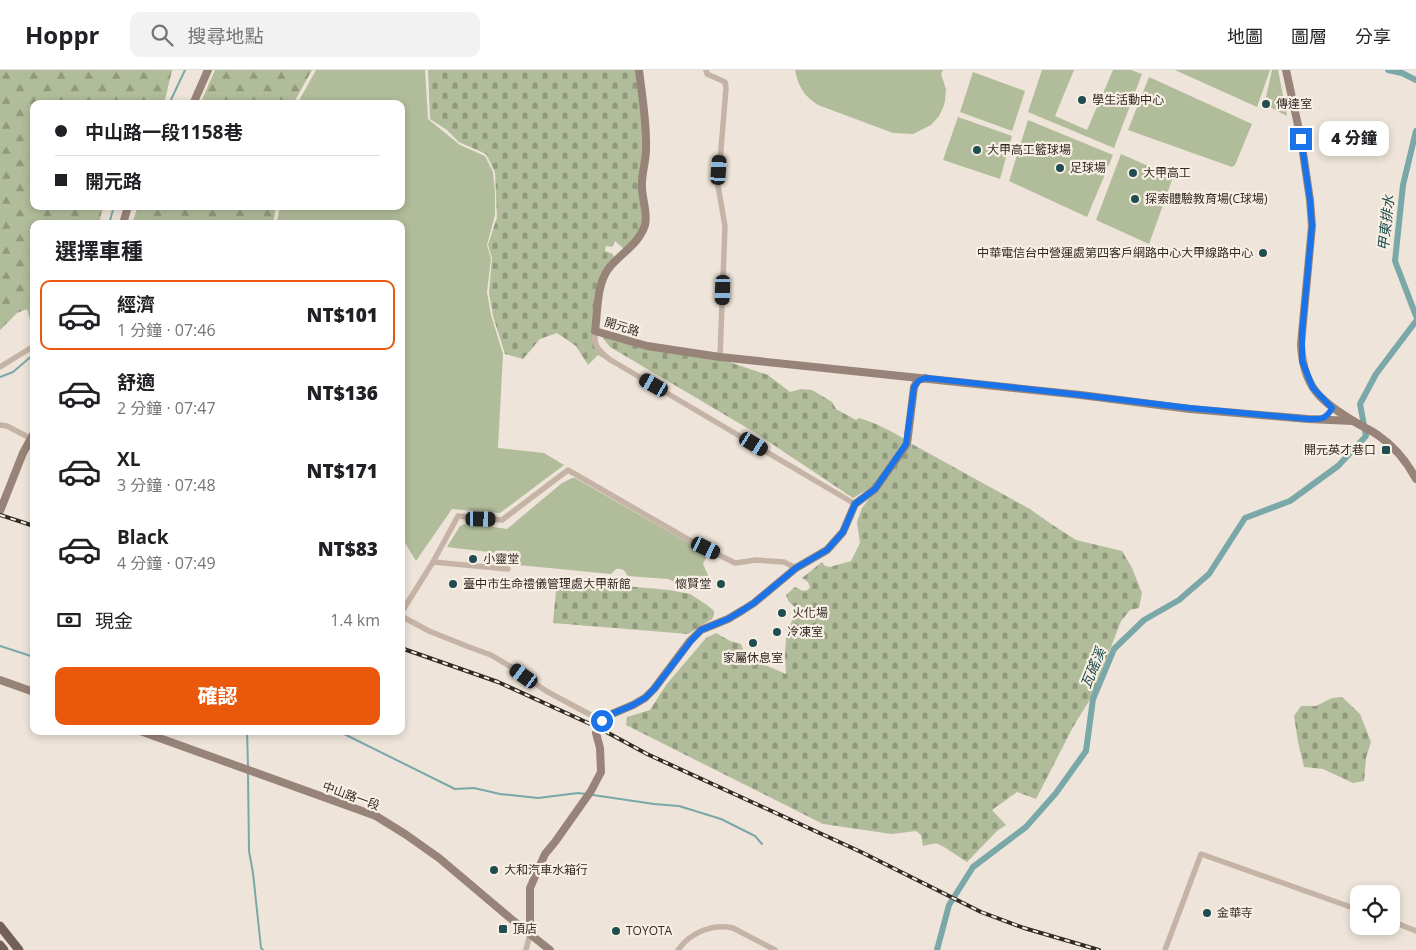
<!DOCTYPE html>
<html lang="zh-TW">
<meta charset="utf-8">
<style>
:root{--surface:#fff;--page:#f2f2f2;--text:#202124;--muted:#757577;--line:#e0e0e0;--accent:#ea580c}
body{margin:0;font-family:"Open Sans","Noto Sans TC",sans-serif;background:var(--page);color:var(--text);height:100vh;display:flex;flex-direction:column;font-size:19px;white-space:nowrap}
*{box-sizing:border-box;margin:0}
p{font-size:16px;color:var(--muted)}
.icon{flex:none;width:28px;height:28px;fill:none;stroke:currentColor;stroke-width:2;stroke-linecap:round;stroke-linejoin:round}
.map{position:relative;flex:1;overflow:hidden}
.side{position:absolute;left:30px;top:150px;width:375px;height:515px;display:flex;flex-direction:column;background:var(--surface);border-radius:10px;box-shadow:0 2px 8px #0003}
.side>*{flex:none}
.guide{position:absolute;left:30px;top:30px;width:375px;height:110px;border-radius:10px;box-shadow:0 2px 8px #0003;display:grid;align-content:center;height:110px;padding:0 25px;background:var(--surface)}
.tools{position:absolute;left:1350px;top:815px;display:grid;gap:10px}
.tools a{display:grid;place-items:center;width:50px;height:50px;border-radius:10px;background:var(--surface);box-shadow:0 2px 8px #0003;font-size:25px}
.end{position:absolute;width:22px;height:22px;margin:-11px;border:6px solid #1a73e8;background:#fff;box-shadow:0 0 0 2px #fff}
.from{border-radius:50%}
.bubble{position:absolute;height:35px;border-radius:10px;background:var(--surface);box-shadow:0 2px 8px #0003;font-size:16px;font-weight:800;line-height:35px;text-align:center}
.car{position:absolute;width:15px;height:30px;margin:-15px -8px;border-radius:6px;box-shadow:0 0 4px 1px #0007;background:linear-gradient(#222 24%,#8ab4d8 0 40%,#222 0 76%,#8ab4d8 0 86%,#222 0)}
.guide b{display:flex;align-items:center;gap:18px;height:48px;font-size:19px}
.guide b+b{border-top:1px solid var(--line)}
.guide i{width:12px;height:12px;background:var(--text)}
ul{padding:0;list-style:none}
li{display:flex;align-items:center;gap:15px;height:70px;margin:0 10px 8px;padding:0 15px;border:2px solid transparent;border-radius:10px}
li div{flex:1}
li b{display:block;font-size:19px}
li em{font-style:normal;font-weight:800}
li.selected{border-color:var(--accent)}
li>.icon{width:45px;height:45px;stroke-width:1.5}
h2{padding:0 25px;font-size:22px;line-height:60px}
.pay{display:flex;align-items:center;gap:12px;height:55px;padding:0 25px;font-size:19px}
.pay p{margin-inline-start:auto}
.action{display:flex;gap:10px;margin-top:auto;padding:10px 25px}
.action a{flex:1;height:58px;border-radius:10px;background:var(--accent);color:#fff;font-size:20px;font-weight:800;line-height:58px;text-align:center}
header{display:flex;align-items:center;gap:30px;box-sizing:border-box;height:70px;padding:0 25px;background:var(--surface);border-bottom:1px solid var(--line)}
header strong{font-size:24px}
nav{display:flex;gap:28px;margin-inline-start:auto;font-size:18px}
.search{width:350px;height:45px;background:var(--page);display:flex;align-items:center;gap:12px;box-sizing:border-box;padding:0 18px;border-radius:10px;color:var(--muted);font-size:19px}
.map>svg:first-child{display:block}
.green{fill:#b1bc9a}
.forest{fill:url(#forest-firs)}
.cemetery{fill:url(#cemetery-stones)}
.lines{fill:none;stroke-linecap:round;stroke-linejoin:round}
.stream{stroke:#7aa8a9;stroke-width:2}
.canal{stroke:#7aa8a9;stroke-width:6}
.street{stroke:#c5b4a6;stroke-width:5.5}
.secondary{stroke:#988378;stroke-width:8}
.primary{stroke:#736158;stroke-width:9}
.rail-casing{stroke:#322a26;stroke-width:4}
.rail{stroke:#f7eee4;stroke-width:2;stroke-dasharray:5.5;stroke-linecap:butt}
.route{stroke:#1a73e8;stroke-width:6}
.poi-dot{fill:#204d4f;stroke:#f7eee4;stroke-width:2}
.labels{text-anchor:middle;stroke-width:4.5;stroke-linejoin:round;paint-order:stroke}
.poi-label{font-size:12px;fill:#322a26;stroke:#f7eee4;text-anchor:start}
.street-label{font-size:12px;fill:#322a26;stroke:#f7eee4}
.water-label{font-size:14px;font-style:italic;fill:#204d4f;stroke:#f7eee4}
</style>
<header>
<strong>Hoppr</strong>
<div class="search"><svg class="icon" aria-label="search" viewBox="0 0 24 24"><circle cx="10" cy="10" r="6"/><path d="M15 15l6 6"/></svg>搜尋地點</div>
<nav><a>地圖</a><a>圖層</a><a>分享</a></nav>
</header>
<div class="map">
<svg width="1416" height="880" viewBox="0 0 1416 880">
<defs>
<pattern id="forest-firs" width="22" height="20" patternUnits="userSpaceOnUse" patternTransform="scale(1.25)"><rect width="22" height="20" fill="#b1bc9a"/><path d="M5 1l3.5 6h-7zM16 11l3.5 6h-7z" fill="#91997d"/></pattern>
<pattern id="cemetery-stones" width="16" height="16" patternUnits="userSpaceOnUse" patternTransform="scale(1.25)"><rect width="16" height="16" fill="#b1bc9a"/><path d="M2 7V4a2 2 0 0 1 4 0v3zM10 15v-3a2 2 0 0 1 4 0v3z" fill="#91997d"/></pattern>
</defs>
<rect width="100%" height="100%" fill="#eee4d9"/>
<g class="green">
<polygon points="316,0 425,0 428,49 460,75 485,86 493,102 495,123 495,145 487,175 491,189 487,222 491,245 503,284 498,378 544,383 564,395 500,443 452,439 416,491 401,466 401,154 275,154 277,151 280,136 401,136 401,34 297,34"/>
<path d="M795,0H943L941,4L946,19L945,31L943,38L939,46L931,55L913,64L893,63L818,35C804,26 798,16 795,0Z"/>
<polygon points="1042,0 1074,0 1055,46 1087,60 1113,0 1131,0 1142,4 1114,78 1028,42"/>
<polygon points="1175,0 1270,0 1257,37"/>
<polygon points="1272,0 1278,0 1287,46 1270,37 1273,30 1266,27"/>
<polygon points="973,2 1025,21 1012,61 960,42"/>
<polygon points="1149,7 1252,54 1235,95 1232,97 1128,60"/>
<polygon points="958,47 1012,66 1000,109 943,90"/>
<polygon points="1028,50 1113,85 1087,147 1009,111"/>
<polygon points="1121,84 1173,107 1149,174 1096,150"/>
<path d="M572,408H575L708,484L703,494L708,505L706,516L691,519L668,509L627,506C626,500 621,498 616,499L611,504L507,494L506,484L447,477L460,456L468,453L507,459L562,413Z"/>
</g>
<g class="forest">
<polygon points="0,0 172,0 164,34 34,34 34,136 103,136 99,154 34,154 34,253 31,253 27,239 17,243 0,260"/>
<polygon points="215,0 312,0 293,34 200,34"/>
<polygon points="138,136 276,136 274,149 270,154 132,154"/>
</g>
<g class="cemetery">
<path d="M428,0H641L649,57L642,114L645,145L637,165L624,179L615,171L612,177L606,176L605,181L613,184L615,190L604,205L597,272C602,286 636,305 649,314L598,285L588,295L576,276L557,263L540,269L523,289L505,284L493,246L489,223L492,188L488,175L497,147L495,102L486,84L459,72L447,60L430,49Z"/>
<path d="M605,263L689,281L729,292L768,305L790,322L801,319L812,320L832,332L836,339L856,350L859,348C878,354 890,360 907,371L875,415L853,428L754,362L610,277L603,268Z"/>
<polygon points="912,374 1030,439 1051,454 1076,470 1122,481 1132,498 1142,523 1139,538 1130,540 1121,551 1092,626 1073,657 1036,729 1017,722 992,740 1006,755 997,761 967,792 944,777 936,773 923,776 921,765 916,761 892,764 823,754 626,655 627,647 650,640 666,615 706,568 716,563 730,571 741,574 746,587 786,604 785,584 786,569 796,538 789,532 786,525 795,517 803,521 808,520 810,517 808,512 802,508 822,492 825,496 830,497 851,491 860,473 857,452 862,438"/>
<polygon points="557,510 669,520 690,524 707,535 714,541 714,545 712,549 688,564 553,553"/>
<polygon points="1342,627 1360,644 1371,672 1366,688 1364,711 1353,713 1323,699 1304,697 1298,672 1294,646 1301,636 1316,636 1332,628"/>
</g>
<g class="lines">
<g class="stream">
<polyline points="169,34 185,0"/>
<polyline points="109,154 114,136"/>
<polyline points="0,307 13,302 34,284"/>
<polyline points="0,576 34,587"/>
<polyline points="247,661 248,696"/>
<polyline points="338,661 455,719 474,718 500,724 538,728 578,723 586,724"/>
<polyline points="248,704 249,781 253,803 261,878 263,880"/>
<polyline points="593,725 654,734 679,736 721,749 755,766 762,774"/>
</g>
<g class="canal">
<polyline points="1388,0 1402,3 1416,10"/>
<polyline points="1416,61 1403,115 1395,191 1416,246"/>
<polyline points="937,880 949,835 973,797 1026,757 1056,723 1086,681 1093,629 1114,579 1144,550 1179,530 1209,504 1245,448 1290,431 1338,396 1366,366 1360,334 1376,304 1416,251"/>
</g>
<g class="street">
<polyline points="706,0 707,4 725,12 726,18 718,116 725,156 720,287"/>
<path d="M595,261C593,275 598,280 609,289L855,434"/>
<polyline points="0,297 34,276"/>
<polyline points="0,355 7,356 30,368"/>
<polyline points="433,492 508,499"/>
<polyline points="401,543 433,492 458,446 502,450 568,400 691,471 735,493 756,490 784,492 796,498"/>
<polyline points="401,546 429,561 469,577 491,585 513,598 546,621 602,651"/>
<polyline points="1391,851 1416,861"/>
<polyline points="526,880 530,864"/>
<path d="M678,880C690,863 712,853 733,858L775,880"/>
<polyline points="1165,880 1201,784 1359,840"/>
</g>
<g class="secondary">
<path d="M639,0C642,26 647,53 646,80C646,92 641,105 642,117C642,129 648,143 645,155C639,174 621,183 609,198C596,215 598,241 595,261L647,276L720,287L1081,325L1190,339L1308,349L1353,351"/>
<path d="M1286,0L1301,69L1310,130L1312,156L1301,274C1303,317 1320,331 1355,352C1363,357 1371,360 1379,366C1395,377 1407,392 1416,409"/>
<polyline points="193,34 208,0"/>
<polyline points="123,154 128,136"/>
<polyline points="0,441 23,383 34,363"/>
<polyline points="0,610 34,622"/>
<polyline points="140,661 376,746 405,764 439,788 510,848 550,880"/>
<polyline points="530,864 530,818 545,784 555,772 591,721 601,702 600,678 596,663 602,651 607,646 633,635 645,628 654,619 690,571 701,560 728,549 743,540 754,533 796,498 827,480 843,462 855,434 875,419 907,374 914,317 918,310 925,308"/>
</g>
<g class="primary">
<polyline points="0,856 19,880"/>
<polyline points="0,875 4,880"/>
</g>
<defs>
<g id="rail">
<polyline points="0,445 34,456"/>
<polyline points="401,578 498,612 599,658 647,684 861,782 981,842 1024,858 1099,880"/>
</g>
</defs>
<use href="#rail" class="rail-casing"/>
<use href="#rail" class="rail"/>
</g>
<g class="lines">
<path class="route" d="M602,651L607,646L633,635L645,628L654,619L690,572L701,560L728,549L743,540L754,533L796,498L827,480L843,462L855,434L875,419L906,374L914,317C917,311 920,309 927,308L1081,325L1190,338L1308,349C1320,349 1326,350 1332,338L1313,318L1302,291V263L1312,156L1310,130L1301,69"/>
</g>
<g class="poi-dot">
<circle cx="1082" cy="30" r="5"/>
<circle cx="1266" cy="34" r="5"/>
<circle cx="977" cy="80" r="5"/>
<circle cx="1060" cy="98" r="5"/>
<circle cx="1133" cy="103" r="5"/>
<circle cx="1135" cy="129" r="5"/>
<circle cx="1263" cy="183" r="5"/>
<rect x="1381" y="375" width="10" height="10" rx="2.5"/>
<circle cx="473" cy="489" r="5"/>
<circle cx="453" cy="514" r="5"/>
<circle cx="721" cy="514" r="5"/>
<circle cx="782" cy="543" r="5"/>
<circle cx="777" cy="562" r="5"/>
<circle cx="753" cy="573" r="5"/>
<circle cx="494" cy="800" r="5"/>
<circle cx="1207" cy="843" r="5"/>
<rect x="498" y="854" width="10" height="10" rx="2.5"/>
<circle cx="616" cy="861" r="5"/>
</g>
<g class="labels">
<g class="poi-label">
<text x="1092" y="34">學生活動中心</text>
<text x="1276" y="38">傳達室</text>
<text x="987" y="84">大甲高工籃球場</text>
<text x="1070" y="102">足球場</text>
<text x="1143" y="107">大甲高工</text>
<text x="1145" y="133">探索體驗教育場(C球場)</text>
<text x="1253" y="187" text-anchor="end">中華電信台中營運處第四客戶網路中心大甲線路中心</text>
<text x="1376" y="384" text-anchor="end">開元英才巷口</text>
<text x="483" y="493">小靈堂</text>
<text x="463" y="518">臺中市生命禮儀管理處大甲新館</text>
<text x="711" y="518" text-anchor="end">懷賢堂</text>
<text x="792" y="547">火化場</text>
<text x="787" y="566">冷凍室</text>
<text x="753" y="592" text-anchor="middle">家屬休息室</text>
<text x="504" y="804">大和汽車水箱行</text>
<text x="1217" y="847">金華寺</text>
<text x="513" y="863">頂店</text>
<text x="626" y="865">TOYOTA</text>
</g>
<g class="street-label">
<text transform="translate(622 257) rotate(17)" y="4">開元路</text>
<text transform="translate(351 726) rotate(20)" y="4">中山路一段</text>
</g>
<g class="water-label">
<text transform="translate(1386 153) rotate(-84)" y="5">甲東排水</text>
<text transform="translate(1093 598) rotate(-67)" y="5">瓦磘溪</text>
</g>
</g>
</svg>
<div class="tools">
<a><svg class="icon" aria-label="locate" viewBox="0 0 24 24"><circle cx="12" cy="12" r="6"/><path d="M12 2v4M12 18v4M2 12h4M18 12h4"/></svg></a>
</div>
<i class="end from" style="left:602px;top:651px"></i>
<i class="end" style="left:1301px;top:69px"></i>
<div class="bubble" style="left:1319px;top:51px;width:70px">4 分鐘</div>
<i class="car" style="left:719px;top:100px;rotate:4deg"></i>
<i class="car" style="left:723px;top:220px;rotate:182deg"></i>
<i class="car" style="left:654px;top:315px;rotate:300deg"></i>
<i class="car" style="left:754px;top:374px;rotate:121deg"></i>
<i class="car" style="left:481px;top:449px;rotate:91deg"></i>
<i class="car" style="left:706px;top:478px;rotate:116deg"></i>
<i class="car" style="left:524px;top:606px;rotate:306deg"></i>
<div class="guide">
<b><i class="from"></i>中山路一段1158巷</b>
<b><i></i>開元路</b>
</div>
<section class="side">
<h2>選擇車種</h2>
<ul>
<li class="selected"><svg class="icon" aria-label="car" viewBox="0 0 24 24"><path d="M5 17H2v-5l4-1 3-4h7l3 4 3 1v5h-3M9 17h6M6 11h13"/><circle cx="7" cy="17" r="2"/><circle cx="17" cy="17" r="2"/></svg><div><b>經濟</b><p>1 分鐘 · 07:46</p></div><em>NT$101</em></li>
<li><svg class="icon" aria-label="car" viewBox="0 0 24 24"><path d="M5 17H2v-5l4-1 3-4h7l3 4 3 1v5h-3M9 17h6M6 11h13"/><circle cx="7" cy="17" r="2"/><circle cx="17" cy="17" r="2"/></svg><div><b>舒適</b><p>2 分鐘 · 07:47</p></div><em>NT$136</em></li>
<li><svg class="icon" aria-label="car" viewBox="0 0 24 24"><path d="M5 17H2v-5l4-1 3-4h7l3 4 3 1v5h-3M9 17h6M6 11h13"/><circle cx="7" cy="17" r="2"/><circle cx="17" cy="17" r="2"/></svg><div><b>XL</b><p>3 分鐘 · 07:48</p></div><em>NT$171</em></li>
<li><svg class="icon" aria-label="car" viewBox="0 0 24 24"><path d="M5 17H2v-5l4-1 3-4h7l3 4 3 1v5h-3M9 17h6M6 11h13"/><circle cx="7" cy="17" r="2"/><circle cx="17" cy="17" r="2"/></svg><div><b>Black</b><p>4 分鐘 · 07:49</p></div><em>NT$83</em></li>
</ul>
<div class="pay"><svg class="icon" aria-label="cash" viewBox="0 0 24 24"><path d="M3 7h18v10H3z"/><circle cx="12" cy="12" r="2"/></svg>現金<p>1.4 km</p></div>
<div class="action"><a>確認</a></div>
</section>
</div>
